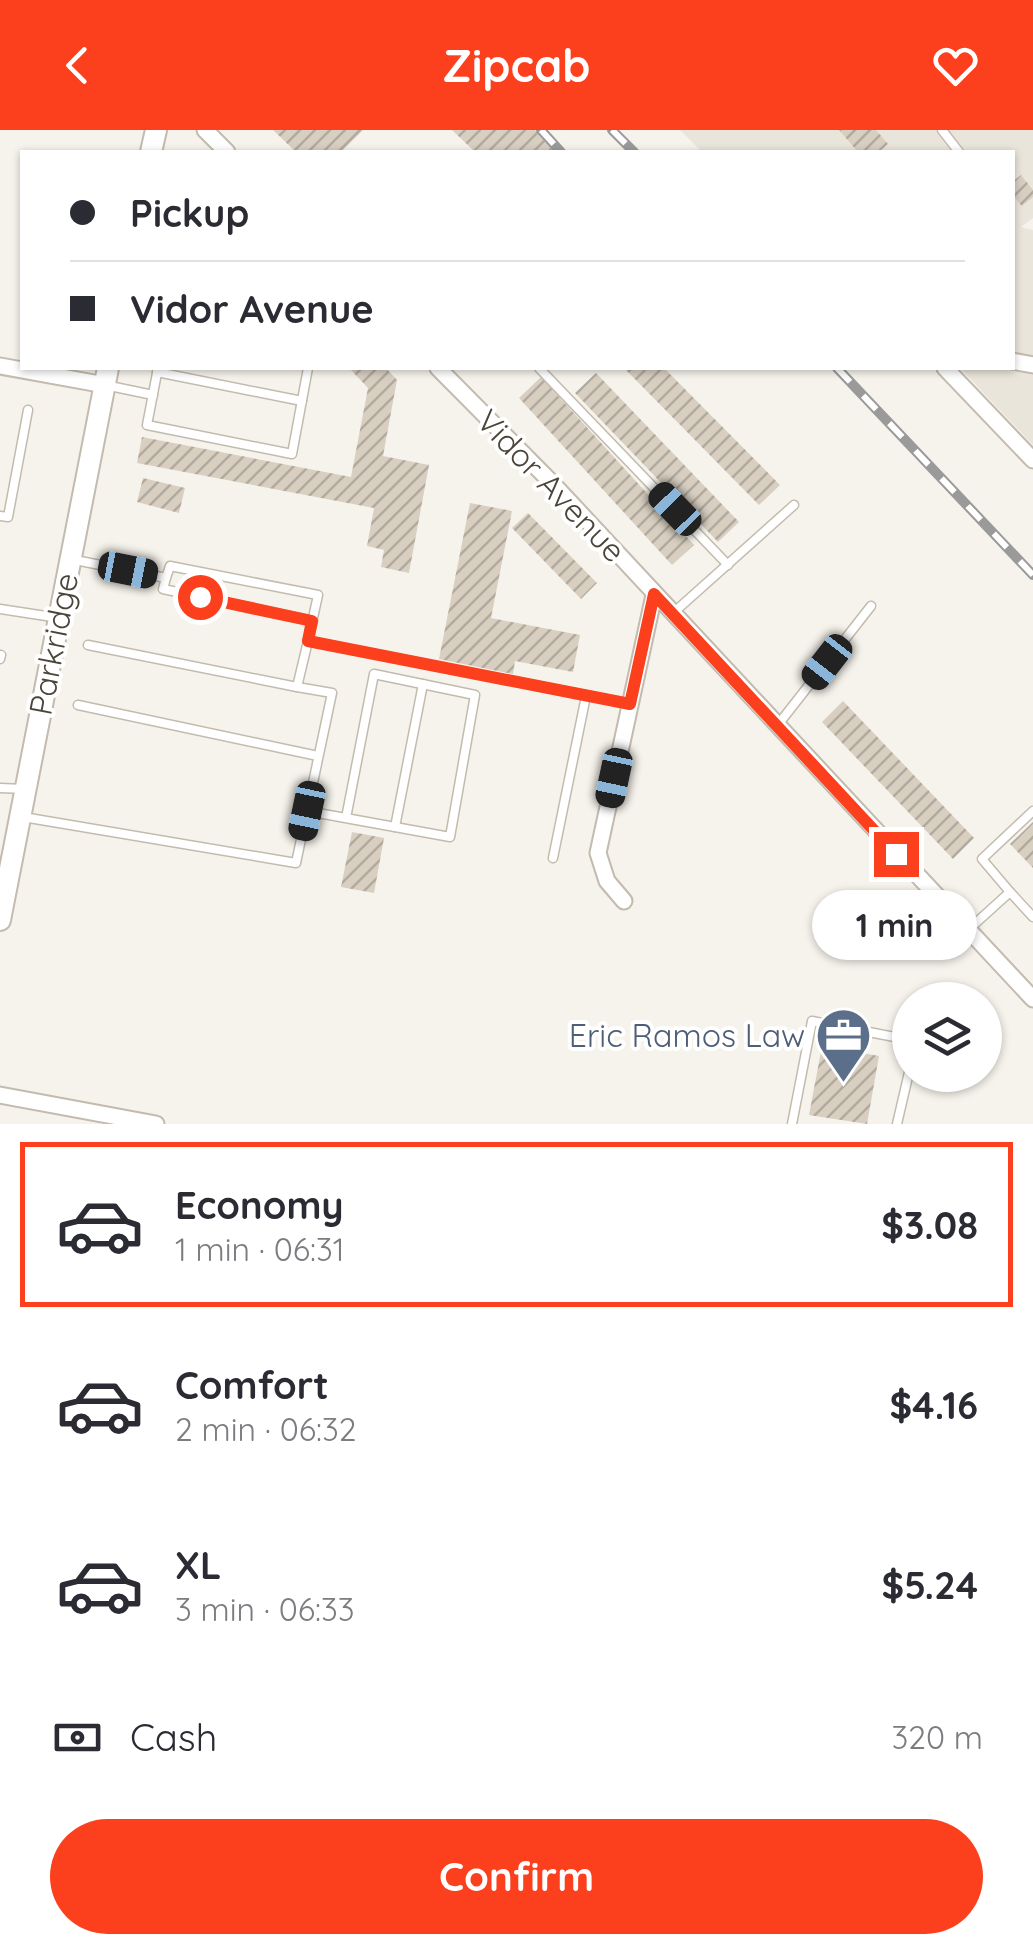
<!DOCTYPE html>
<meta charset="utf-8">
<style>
:root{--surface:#fff;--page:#f2f2f3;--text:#2b2b33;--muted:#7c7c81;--line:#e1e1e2;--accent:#fc3f1d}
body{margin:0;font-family:Quicksand,sans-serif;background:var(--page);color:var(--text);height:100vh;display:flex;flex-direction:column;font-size:38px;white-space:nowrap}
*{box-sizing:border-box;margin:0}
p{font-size:32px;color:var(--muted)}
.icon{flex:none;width:55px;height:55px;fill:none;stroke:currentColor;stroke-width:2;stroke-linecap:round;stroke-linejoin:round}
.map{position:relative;height:994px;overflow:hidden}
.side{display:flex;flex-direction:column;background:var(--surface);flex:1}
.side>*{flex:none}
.top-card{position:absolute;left:20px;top:20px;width:995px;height:220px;border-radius:0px;box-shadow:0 2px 8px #0004;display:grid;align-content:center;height:220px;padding:0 50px;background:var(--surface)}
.buttons{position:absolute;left:892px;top:852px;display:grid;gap:20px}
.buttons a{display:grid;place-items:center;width:110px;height:110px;border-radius:50%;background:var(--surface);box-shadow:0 2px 8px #0004;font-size:50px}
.end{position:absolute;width:45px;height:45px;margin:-22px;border:12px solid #fc3f1d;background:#fff;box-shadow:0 0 0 5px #fff}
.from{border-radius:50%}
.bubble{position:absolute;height:70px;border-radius:35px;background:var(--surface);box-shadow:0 2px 8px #0004;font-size:32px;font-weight:700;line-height:70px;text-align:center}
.car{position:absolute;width:30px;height:60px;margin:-30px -15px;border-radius:12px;box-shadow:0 0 8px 2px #0007;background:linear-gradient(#222 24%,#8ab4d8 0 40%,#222 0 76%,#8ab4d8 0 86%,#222 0)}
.top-card b{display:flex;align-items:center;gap:35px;height:95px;font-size:38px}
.top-card b+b{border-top:2px solid var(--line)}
.top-card i{width:25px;height:25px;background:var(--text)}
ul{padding:18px 0 0;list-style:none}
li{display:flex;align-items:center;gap:30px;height:165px;margin:0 20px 15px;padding:0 30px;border:5px solid transparent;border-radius:0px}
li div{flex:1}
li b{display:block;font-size:38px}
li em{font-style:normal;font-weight:700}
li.on{border-color:var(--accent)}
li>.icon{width:90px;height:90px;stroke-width:1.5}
.pay{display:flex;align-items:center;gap:25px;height:110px;padding:0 50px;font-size:38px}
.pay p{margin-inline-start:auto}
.button{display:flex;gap:20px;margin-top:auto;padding:20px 50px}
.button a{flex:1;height:115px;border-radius:60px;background:var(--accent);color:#fff;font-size:40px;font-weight:700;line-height:115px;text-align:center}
header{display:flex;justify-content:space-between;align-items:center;height:130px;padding:0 50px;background:var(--accent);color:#fff;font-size:45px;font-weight:700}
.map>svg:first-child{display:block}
.residential{fill:#eae5da}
.building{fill:url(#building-hatch)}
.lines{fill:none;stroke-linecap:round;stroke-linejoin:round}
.service-casing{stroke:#c2bbae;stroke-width:11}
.minor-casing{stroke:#c2bbae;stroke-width:19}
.tertiary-casing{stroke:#c2bbae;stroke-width:24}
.service{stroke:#fff;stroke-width:8}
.minor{stroke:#fff;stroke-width:15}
.tertiary{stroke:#fff;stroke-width:20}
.rail-casing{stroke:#9a9a9a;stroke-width:10}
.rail{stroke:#fff;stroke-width:6;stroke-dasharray:19;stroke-linecap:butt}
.route{stroke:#fc3f1d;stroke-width:12}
.labels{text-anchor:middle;stroke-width:8;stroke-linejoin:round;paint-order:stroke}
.street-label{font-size:32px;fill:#4b4439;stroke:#fff}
.service-label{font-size:32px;fill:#4e5e75;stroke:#fff;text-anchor:end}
</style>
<header><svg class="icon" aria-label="back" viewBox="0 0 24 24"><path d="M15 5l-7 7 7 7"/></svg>Zipcab<svg class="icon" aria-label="heart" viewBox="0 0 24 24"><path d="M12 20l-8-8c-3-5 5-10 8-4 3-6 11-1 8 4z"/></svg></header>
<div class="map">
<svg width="1033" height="994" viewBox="0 0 1033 994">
<defs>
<pattern id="building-hatch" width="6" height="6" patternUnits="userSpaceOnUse" patternTransform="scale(2.5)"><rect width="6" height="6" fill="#d8cfc1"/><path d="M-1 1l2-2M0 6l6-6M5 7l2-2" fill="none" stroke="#b1aa9e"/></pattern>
</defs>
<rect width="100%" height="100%" fill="#f6f3ec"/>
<polygon class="residential" points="680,0 1033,0 1033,88 1021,97 1033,100 1033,315 960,238 1012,238 1012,22 702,22"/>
<g class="building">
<polygon points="273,0 363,0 341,22 296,22"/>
<polygon points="452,0 535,0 555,20 475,22"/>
<polygon points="839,0 876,0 888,14 879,22 858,22"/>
<polygon points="1021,45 1033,60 1033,67 1022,76 1012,65 1012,52"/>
<polygon points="349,238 386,238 397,250 383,326 429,335 409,443 381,437 384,420 367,416 374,378 137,333 142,307 351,347 368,258"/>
<polygon points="624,238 664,238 780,355 759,375"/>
<polygon points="596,243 739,392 718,412 575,263"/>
<polygon points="541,247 694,415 672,435 519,268"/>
<polygon points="143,348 185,358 179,383 137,372"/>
<polygon points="470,373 512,381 491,488 580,505 573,542 515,531 513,544 439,529"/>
<polygon points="528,383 597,453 581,469 512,398"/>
<polygon points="843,571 974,708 953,729 822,592"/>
<polygon points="1033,692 1033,738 1010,714"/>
<polygon points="352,702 384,708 374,763 341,757"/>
<polygon points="822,916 879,926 867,994 809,985"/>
</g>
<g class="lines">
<defs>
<g id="service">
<polyline points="942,0 959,22"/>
<polyline points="158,238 147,295 292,324 308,238"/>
<polyline points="539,238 728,435"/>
<polyline points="157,242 302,271"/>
<polyline points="105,255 153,265"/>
<polyline points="0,386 8,387 28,280"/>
<polyline points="75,430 166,448 170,436 318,465 308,511 630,574"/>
<polyline points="166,448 163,459 313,491"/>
<polyline points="0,479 59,488"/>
<polyline points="672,484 794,375"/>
<polyline points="88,515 297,557 308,511"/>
<polyline points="0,529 1,525"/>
<polyline points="78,575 318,626"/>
<polyline points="777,596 871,476"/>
<polyline points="0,658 25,659"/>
<polyline points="307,681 450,707 475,565 374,544 346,688"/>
<polyline points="23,687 296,733 332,563 297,557"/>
<polyline points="395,697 423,554"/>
<polyline points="553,728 586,566"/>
<polyline points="1010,762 982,729 1033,681"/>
<polyline points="968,800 1010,762 1033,787"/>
<polyline points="792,994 812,891 905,909 910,918"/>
<polyline points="897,994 910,938"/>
</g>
<g id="minor">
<polyline points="205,0 227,22"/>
<polyline points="1012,231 1033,235"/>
<polyline points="0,236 105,255"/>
<polyline points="438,238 553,354 1033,869"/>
<polyline points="945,238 1033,330"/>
<polyline points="624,771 607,751 598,723 654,465"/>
<polyline points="0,965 156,994"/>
</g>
<g id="tertiary">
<polyline points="151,22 156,0"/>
<polyline points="0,790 108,238"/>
</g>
</defs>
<use href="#service" class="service-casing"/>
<use href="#minor" class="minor-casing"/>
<use href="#tertiary" class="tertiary-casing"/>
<use href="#service" class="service"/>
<use href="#minor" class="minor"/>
<use href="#tertiary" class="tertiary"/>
<defs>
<g id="rail">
<polyline points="541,0 561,22"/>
<polyline points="612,0 634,22"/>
<polyline points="837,238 1033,445"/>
</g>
</defs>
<use href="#rail" class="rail-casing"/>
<use href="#rail" class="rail"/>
</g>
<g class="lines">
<polyline class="route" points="200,467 312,491 308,511 630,574 654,464 896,724"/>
</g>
<defs>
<symbol id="office-pin" viewBox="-11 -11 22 30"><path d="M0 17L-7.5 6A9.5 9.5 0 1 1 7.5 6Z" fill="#5c6f8a" stroke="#fff"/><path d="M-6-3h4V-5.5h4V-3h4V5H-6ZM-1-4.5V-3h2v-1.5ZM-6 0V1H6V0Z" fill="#fff"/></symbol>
</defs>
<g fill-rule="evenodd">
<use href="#office-pin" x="812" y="874" width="63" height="86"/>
</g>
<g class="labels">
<g class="street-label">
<text transform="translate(551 356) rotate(46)" y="11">Vidor Avenue</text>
<text transform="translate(54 514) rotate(-79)" y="11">Parkridge</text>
</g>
<g class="service-label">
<text x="805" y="917">Eric Ramos Law</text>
</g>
</g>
</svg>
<div class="buttons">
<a><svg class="icon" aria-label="layers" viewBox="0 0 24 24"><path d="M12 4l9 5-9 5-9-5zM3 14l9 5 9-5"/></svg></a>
</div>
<i class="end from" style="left:200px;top:467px"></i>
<i class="end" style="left:896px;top:724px"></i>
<div class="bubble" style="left:812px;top:760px;width:165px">1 min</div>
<i class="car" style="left:675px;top:379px;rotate:316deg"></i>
<i class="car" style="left:128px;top:440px;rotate:101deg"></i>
<i class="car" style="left:827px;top:532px;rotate:218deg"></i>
<i class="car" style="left:614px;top:648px;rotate:192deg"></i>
<i class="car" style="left:307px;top:681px;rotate:192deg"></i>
<div class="top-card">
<b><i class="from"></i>Pickup</b>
<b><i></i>Vidor Avenue</b>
</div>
</div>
<section class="side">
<ul>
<li class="on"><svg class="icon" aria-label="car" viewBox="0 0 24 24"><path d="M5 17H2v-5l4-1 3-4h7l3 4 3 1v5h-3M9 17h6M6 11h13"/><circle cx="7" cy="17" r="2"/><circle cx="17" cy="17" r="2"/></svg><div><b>Economy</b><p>1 min · 06:31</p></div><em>$3.08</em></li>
<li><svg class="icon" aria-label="car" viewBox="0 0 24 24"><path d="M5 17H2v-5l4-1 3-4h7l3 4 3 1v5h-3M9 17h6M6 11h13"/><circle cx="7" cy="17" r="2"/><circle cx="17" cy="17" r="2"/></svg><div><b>Comfort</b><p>2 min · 06:32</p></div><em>$4.16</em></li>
<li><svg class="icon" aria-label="car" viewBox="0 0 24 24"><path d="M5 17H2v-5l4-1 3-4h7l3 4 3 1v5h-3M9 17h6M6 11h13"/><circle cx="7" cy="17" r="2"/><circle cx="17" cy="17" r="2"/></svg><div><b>XL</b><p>3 min · 06:33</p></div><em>$5.24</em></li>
</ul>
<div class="pay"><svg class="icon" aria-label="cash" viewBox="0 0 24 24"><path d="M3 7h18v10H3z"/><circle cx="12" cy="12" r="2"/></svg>Cash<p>320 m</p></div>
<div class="button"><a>Confirm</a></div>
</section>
